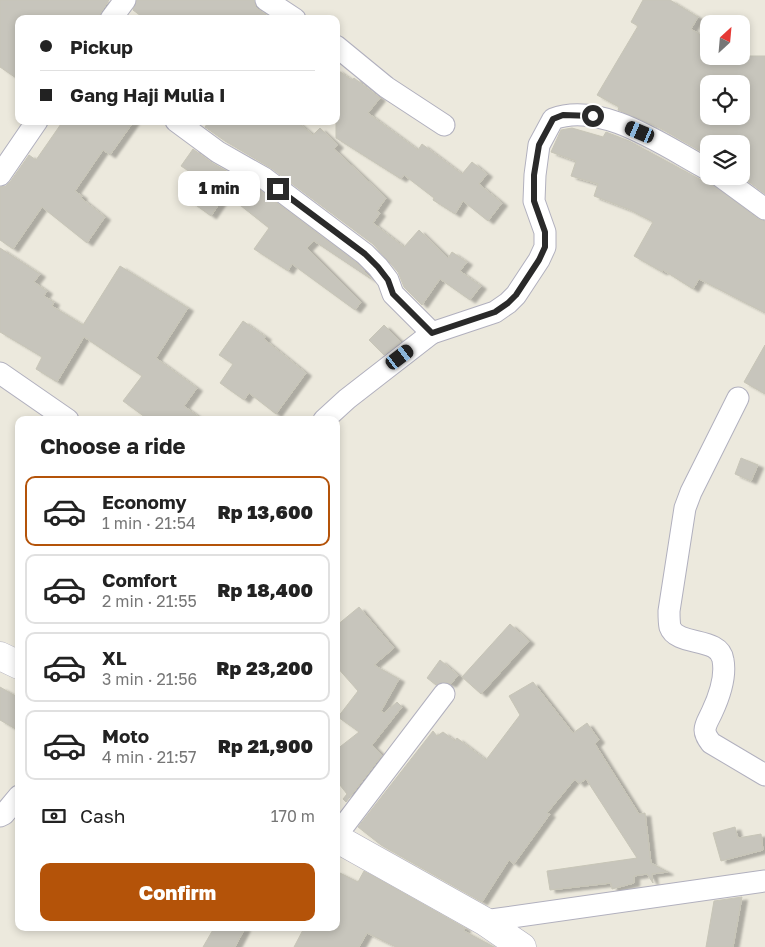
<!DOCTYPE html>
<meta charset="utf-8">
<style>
:root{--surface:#fff;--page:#f6f6f6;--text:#222;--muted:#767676;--line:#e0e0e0;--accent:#b45309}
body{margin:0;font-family:"Golos Text",sans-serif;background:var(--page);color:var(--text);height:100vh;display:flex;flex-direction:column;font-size:19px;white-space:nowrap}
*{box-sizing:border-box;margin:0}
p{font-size:16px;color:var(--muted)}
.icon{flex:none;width:28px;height:28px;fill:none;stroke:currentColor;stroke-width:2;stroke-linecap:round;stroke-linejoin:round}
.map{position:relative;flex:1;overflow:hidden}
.sheet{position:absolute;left:15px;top:416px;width:325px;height:515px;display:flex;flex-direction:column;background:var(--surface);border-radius:10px;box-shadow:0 2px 8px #0003}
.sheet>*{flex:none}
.banner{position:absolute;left:15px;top:15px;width:325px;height:110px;border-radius:10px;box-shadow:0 2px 8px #0003;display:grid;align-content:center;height:110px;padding:0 25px;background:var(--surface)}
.needle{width:32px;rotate:26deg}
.tools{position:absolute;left:700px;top:15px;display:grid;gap:10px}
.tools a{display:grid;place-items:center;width:50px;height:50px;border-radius:10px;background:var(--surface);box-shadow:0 2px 8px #0003;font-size:25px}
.end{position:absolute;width:22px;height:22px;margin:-11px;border:6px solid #2a2a2a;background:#fff;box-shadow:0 0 0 2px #fff}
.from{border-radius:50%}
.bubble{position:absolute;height:35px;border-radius:10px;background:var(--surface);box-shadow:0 2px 8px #0003;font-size:16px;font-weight:800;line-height:35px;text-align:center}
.car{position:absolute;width:15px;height:30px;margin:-15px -8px;border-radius:6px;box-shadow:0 0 4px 1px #0007;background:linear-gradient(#222 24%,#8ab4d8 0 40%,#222 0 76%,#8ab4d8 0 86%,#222 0)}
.banner b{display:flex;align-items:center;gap:18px;height:48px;font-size:19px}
.banner b+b{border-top:1px solid var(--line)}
.banner i{width:12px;height:12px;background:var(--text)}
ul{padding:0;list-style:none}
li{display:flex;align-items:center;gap:15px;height:70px;margin:0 10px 8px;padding:0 15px;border:2px solid var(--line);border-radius:10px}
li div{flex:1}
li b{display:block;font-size:19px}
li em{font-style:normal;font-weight:800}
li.active{border-color:var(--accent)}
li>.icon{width:45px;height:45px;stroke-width:1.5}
h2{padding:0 25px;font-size:22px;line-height:60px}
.pay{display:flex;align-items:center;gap:12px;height:55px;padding:0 25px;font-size:19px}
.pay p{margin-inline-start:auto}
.primary-button{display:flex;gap:10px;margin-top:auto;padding:10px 25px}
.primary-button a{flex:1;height:58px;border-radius:10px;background:var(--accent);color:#fff;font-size:20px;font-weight:800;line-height:58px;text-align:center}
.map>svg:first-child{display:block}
.building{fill:#c7c5bc;stroke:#c7c5b7;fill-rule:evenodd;filter:url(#shadow)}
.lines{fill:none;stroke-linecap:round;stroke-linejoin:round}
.street-casing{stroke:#b1b0be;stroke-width:23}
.secondary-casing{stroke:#b1b0be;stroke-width:29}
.street{stroke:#fff;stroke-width:21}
.secondary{stroke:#fff;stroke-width:28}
.route{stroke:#2a2a2a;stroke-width:6}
</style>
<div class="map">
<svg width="765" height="947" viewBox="0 0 765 947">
<defs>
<filter id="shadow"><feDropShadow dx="5.5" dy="3" stdDeviation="1" flood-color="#0004"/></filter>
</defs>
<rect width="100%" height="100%" fill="#ece9dd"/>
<g class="building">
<polygon points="0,0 109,0 101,12 99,19 19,19 19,80 0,67"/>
<polygon points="137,0 254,0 255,6 259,10 272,19 145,19 133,10"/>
<path d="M643,0H670L698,17L691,29L709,40V56H765V194L741,176V144H709V156L660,128L618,110L619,107L597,95L638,26L631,22ZM709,84H741V116H709Z"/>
<polygon points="336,69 352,80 354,78 380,98 368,113 418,150 422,144 462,174 472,162 487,174 479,184 502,203 488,221 463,201 455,214 433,200 434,198 404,175 401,179 336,138"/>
<polygon points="63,121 134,121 110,155 103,150 75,191 82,196 81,198 105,217 87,243 42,207 13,249 0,240 0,187 6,186 10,182 29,155 36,160"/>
<polygon points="209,121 296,121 313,135 320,128 338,145 334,149 386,198 377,211 380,213 373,223 404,247 419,230 448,258 452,252 467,262 460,271 481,286 470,300 440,279 422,305 404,287 398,272 373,244 271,168 225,141 205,127"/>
<polygon points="572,128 603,137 606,132 629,141 703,181 710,182 758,219 765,221 765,313 699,279 693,289 663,270 662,272 634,256 653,222 628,209 594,196 598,184 571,176 576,161 551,152 561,130"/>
<polygon points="193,149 212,163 257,188 357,263 371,279 314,241 307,248 361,302 355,310 292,264 288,271 254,249 269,228 226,194 211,216 186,198 199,178 181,166"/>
<polygon points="0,248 40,274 34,282 47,291 44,296 54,302 52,306 83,325 120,266 188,308 156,358 197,388 184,406 203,420 149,420 123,401 142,376 84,337 57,382 36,369 42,357 0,332"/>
<polygon points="243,321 266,337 264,339 306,373 276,414 249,393 244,400 220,383 233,364 219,355"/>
<polygon points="384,325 401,342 384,355 369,340"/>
<polygon points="765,345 765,394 744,382"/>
<polygon points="741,458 758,465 751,481 735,474"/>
<polygon points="359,607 394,648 374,665 399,679 381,711 384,713 397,702 402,707 372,745 382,755 346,802 343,799 347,794 336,780 336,750 359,732 338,717 358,691 336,666 336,626"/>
<polygon points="510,624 529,641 481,694 462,677"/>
<polygon points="440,660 458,675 451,684 445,682 436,685 427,678"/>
<polygon points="533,682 573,733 587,723 599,740 595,744 639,814 645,813 651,863 668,872 652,874 653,883 647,874 634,876 634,883 612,889 611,883 550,890 547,871 637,858 586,779 579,784 575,779 547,813 550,814 514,864 509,860 482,902 381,845 358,827 433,731 437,736 443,732 455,741 457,738 486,760 520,715 509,696"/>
<polygon points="0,687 19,698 19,731 0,720"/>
<polygon points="735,827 738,838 761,834 763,850 721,861 713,833"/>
<polygon points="336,871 358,882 364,871 465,928 464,931 494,947 396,947 367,933 359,947 294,947 304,928 336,928"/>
<polygon points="742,897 733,947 706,947 714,901"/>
<polygon points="214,928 245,928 235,947 203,947"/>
</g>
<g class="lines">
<defs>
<g id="street">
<polyline points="266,0 295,19"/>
<polyline points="111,19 125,0"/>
<polyline points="336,46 386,87 444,125"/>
<polyline points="176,121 218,152 264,178 365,254 378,267 388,280 393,294 432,333"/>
<polyline points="0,175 37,121"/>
<polyline points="720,176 765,209"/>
<polyline points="0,373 68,420"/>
<path d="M738,398L691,492L685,508L669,611C669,616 669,622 670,627C677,647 720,636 723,660C726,676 719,697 712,712C710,717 705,724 705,730C705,735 708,739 711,743L765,775"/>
<path d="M324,420L347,399L432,333L495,312L508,303L516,295L539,260L545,247V232L534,201L535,175L539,145L553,119C602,100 667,148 709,170"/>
<polyline points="0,816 4,814 19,796"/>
<polyline points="336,836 444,694"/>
<polyline points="484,921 765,881"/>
</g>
<g id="secondary">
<polyline points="0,656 19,665"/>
<polyline points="336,838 484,921 522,947"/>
</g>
</defs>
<use href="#street" class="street-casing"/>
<use href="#secondary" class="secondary-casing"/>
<use href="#street" class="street"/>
<use href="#secondary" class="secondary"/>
</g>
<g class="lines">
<polyline class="route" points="278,189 365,254 378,267 388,280 393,294 432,333 495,312 508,303 516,295 539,260 545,247 545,232 534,201 534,175 539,145 553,119 563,115 593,116"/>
</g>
</svg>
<div class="tools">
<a><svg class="needle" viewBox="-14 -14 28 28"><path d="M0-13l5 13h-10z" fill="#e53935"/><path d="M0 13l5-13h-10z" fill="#767676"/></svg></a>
<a><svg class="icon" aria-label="locate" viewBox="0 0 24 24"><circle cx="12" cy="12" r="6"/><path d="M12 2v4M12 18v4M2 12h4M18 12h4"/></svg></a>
<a><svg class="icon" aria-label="layers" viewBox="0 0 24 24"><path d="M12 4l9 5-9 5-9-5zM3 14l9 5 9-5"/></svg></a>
</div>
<i class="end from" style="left:593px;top:116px"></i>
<i class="end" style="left:278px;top:189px"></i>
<div class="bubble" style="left:178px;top:171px;width:82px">1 min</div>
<i class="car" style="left:640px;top:132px;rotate:293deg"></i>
<i class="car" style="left:400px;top:357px;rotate:53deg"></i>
<div class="banner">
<b><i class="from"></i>Pickup</b>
<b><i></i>Gang Haji Mulia I</b>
</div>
<section class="sheet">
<h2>Choose a ride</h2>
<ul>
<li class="active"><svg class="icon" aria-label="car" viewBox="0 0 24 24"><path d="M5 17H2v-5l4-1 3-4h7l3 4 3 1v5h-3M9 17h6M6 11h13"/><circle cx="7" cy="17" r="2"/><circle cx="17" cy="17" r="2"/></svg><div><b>Economy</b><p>1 min · 21:54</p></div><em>Rp 13,600</em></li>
<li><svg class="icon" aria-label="car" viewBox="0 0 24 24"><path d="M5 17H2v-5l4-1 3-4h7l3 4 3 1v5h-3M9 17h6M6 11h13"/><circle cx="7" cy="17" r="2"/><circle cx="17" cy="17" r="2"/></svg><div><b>Comfort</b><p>2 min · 21:55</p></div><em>Rp 18,400</em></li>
<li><svg class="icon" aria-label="car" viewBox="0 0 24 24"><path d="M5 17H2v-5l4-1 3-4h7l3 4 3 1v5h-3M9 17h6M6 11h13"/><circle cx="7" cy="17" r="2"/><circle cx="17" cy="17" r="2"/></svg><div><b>XL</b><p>3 min · 21:56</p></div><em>Rp 23,200</em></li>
<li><svg class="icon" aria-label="car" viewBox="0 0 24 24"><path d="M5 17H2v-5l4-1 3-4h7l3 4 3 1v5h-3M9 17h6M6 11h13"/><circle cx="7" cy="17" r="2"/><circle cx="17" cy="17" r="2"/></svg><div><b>Moto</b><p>4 min · 21:57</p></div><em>Rp 21,900</em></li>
</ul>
<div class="pay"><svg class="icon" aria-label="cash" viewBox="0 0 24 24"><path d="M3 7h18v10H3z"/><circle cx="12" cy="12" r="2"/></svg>Cash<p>170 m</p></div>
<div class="primary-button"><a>Confirm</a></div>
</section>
</div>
